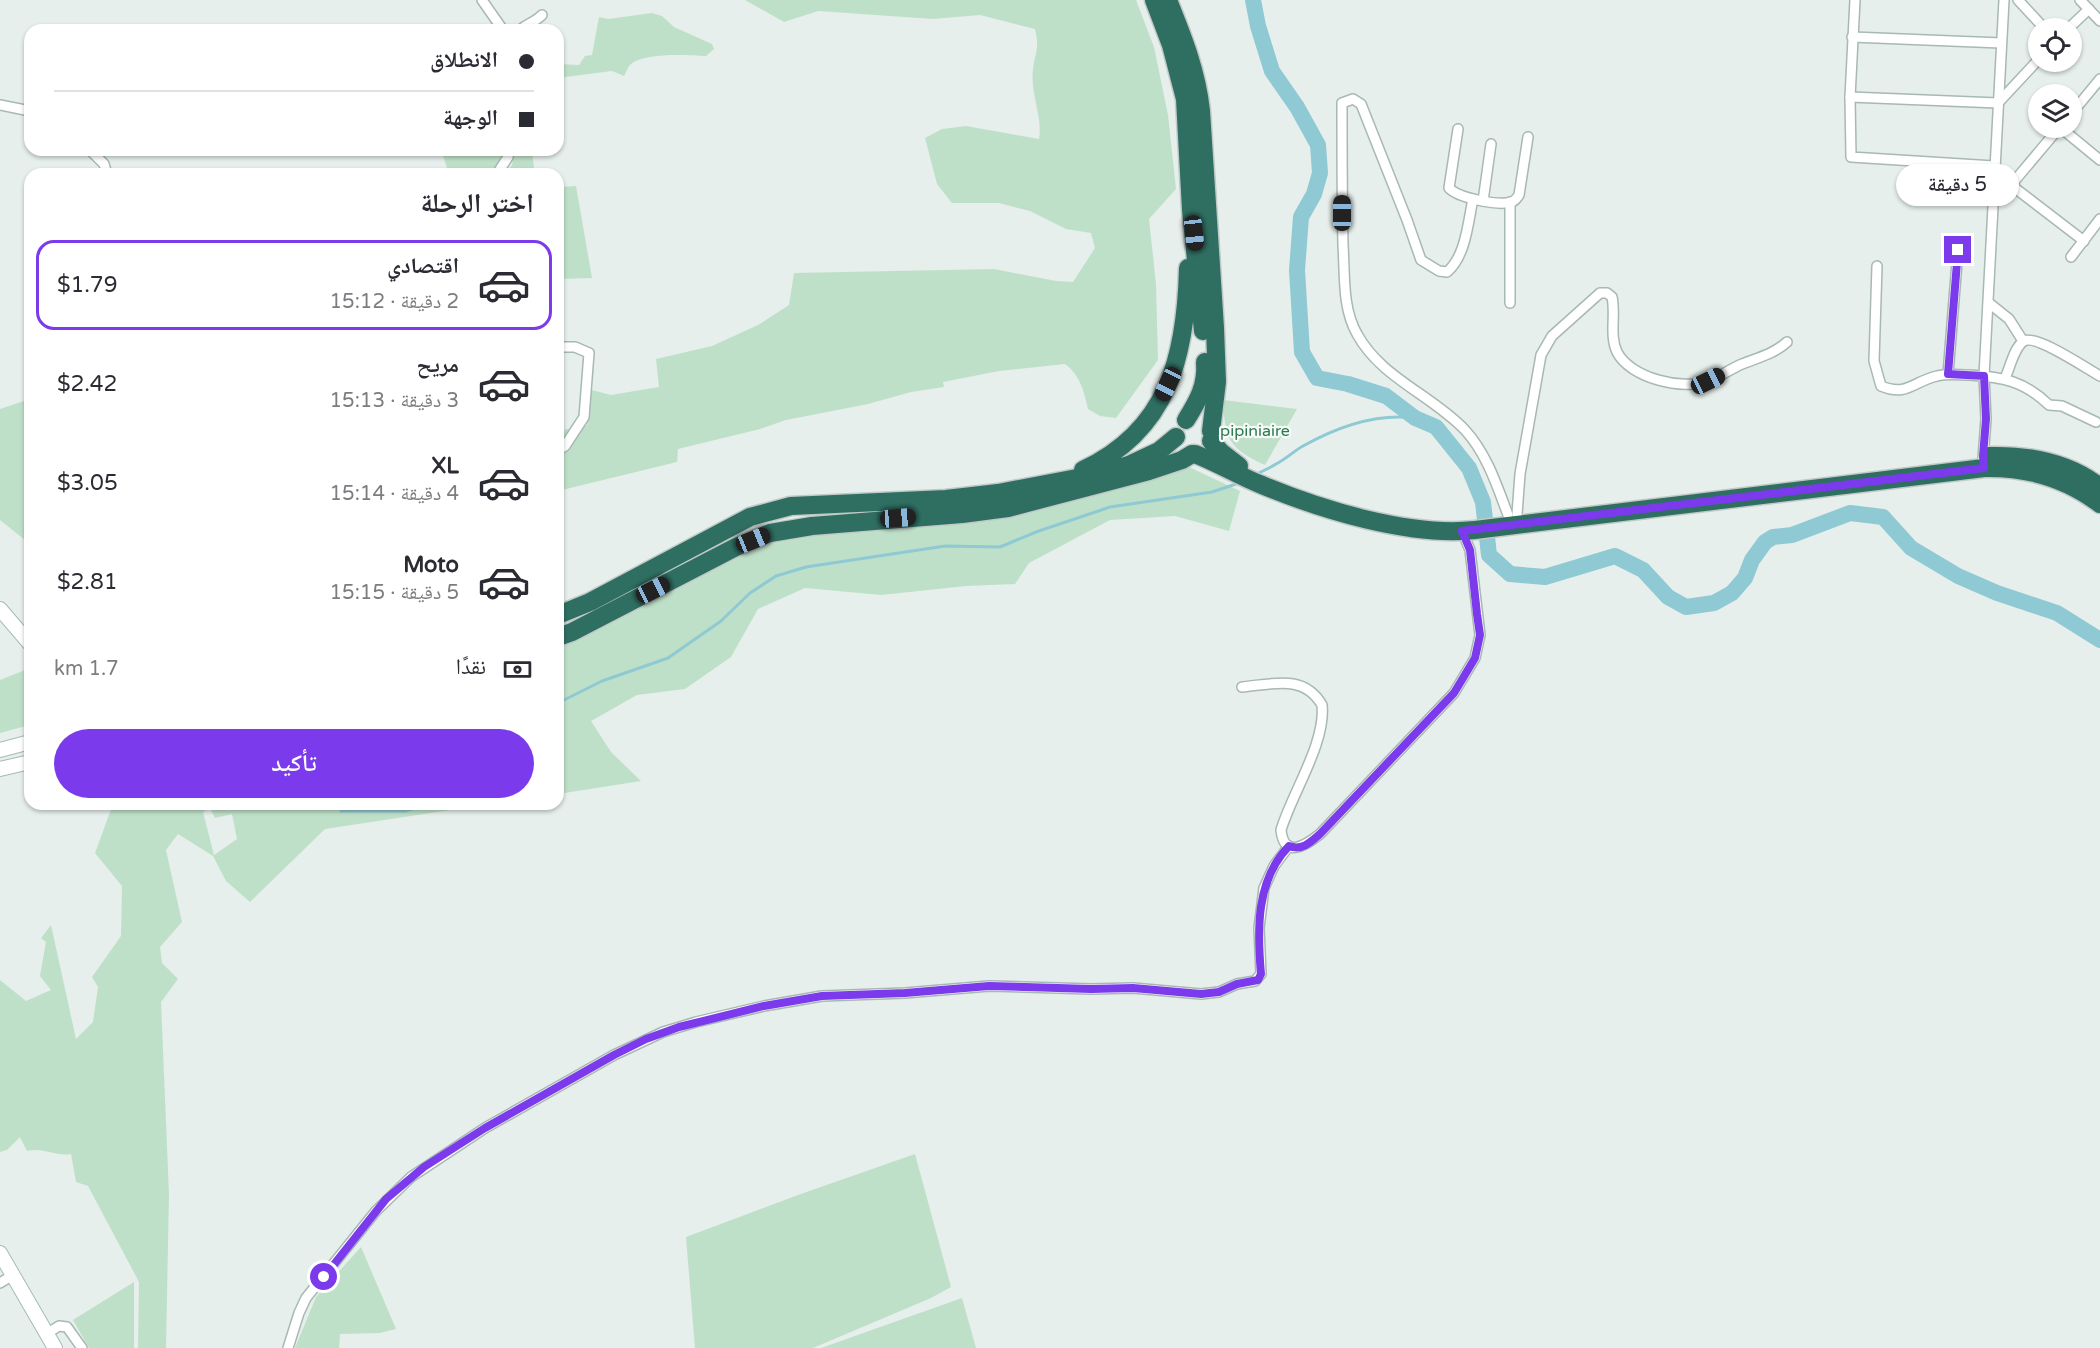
<!DOCTYPE html>
<html lang="ar">
<meta charset="utf-8">
<style>
:root{--surface:#fff;--page:#f7f7f7;--text:#2b2b33;--muted:#7c7c81;--line:#e1e1e2;--accent:#7c3aed}
body{margin:0;font-family:"Varela Round","Noto Naskh Arabic",sans-serif;background:var(--page);color:var(--text);direction:rtl;height:100vh;display:flex;flex-direction:column;font-size:22px;white-space:nowrap}
*{box-sizing:border-box;margin:0}
p{font-size:20px;color:var(--muted)}
.icon{flex:none;width:33px;height:33px;fill:none;stroke:currentColor;stroke-width:2;stroke-linecap:round;stroke-linejoin:round}
.map{position:relative;flex:1;overflow:hidden;direction:ltr}
.panel{position:absolute;left:24px;top:168px;width:540px;height:642px;display:flex;flex-direction:column;background:var(--surface);border-radius:18px;box-shadow:0 2px 4px #0004;direction:rtl}
.panel>*{flex:none}
.top-card{position:absolute;left:24px;top:24px;width:540px;height:132px;border-radius:18px;box-shadow:0 2px 4px #0004;direction:rtl;display:grid;align-content:center;height:132px;padding:0 30px;background:var(--surface)}
.fabs{position:absolute;left:2028px;top:18px;display:grid;gap:12px}
.fabs a{display:grid;place-items:center;width:54px;height:54px;border-radius:50%;background:var(--surface);box-shadow:0 2px 4px #0004;font-size:30px}
.end{position:absolute;width:27px;height:27px;margin:-14px;border:8px solid #7c3aed;background:#fff;box-shadow:0 0 0 3px #fff}
.from{border-radius:50%}
.bubble{position:absolute;height:42px;border-radius:21px;background:var(--surface);box-shadow:0 2px 4px #0004;font-size:20px;font-weight:600;line-height:42px;text-align:center;direction:rtl}
.car{position:absolute;width:18px;height:36px;margin:-18px -9px;border-radius:8px;box-shadow:0 0 4px 2px #0007;background:linear-gradient(#222 24%,#8ab4d8 0 40%,#222 0 76%,#8ab4d8 0 86%,#222 0)}
.top-card b{display:flex;align-items:center;gap:21px;height:57px;font-size:22px}
.top-card b+b{border-top:2px solid var(--line)}
.top-card i{width:15px;height:15px;background:var(--text)}
ul{padding:0;list-style:none}
li{display:flex;align-items:center;gap:18px;height:90px;margin:0 12px 9px;padding:0 18px;border:3px solid transparent;border-radius:18px}
li div{flex:1}
li b{display:block;font-size:22px}
li em{font-style:normal;font-weight:600}
li.active{border-color:var(--accent)}
li>.icon{width:54px;height:54px;stroke-width:1.5}
h2{padding:0 30px;font-size:27px;line-height:72px}
.pay{display:flex;align-items:center;gap:15px;height:66px;padding:0 30px;font-size:22px}
.pay p{margin-inline-start:auto}
.button{display:flex;gap:12px;margin-top:auto;padding:12px 30px}
.button a{flex:1;height:69px;border-radius:36px;background:var(--accent);color:#fff;font-size:24px;font-weight:600;line-height:69px;text-align:center}
.map>svg:first-child{display:block}
.green{fill:#bfe0c8;fill-rule:evenodd}
.lines{fill:none;stroke-linecap:round;stroke-linejoin:round}
.stream{stroke:#8ec9d4;stroke-width:3}
.river{stroke:#8ec9d4;stroke-width:16}
.street-casing{stroke:#a8b8b2;stroke-width:12}
.secondary-casing{stroke:#a4bbb3;stroke-width:16}
.highway-casing{stroke:#c2cac8;stroke-width:21}
.street{stroke:#fff;stroke-width:9}
.secondary{stroke:#fff;stroke-width:14}
.highway{stroke:#2f6f62;stroke-width:18}
.route{stroke:#7c3aed;stroke-width:8}
.labels{text-anchor:middle;stroke-width:4.5;stroke-linejoin:round;paint-order:stroke}
.park-label{font-size:16px;fill:#2d7a4b;stroke:#f7fbf9}
</style>
<div class="map">
<svg width="2100" height="1348" viewBox="0 0 2100 1348">
<rect width="100%" height="100%" fill="#e6efeb"/>
<g class="green">
<path d="M745,0H1136L1154,47L1168,115L1176,189L1149,219L1156,284L1158,360L1116,418L1100,416L1088,409C1084,391 1080,375 1065,364L999,371L943,382L944,387L911,392L868,404L786,420L760,429L678,449L677,462L558,491V423H562L563,430L587,425L592,390L611,395L659,387L656,359L712,346L758,325L789,305L794,273L994,269L1056,281L1073,282L1095,248L1091,233L1066,229L1030,211L999,203H952L937,184L925,138L942,129L966,126L1039,139C1043,117 1030,94 1033,70C1035,51 1040,50 1035,29L980,15L933,19L818,11L784,22Z"/>
<path d="M652,13L662,16L674,27L712,44L714,49L706,56C688,55 646,52 631,64C628,66 626,73 624,76L612,71L558,78V64L579,65L585,56L592,55L599,17L608,19Z"/>
<polygon points="441,150 504,150 503,158 493,174 449,174"/>
<polygon points="514,150 532,150 534,169 539,174 505,174 512,165"/>
<polygon points="576,186 592,278 558,279 558,187"/>
<polygon points="30,399 30,544 0,520 0,409"/>
<path d="M1223,400L1297,409L1265,465C1228,448 1225,439 1223,400Z"/>
<polygon points="1189,467 1240,491 1229,531 1175,516 1110,520 1029,563 1015,584 966,586 881,595 805,588 758,609 731,657 685,689 637,695 591,721 611,752 641,781 558,794 558,644 770,537 844,528 984,521 1041,508"/>
<polygon points="30,668 30,725 0,733 0,680"/>
<path d="M113,804H490L325,829L250,902L226,881L213,856L178,834L166,850L182,922L160,947L162,963L178,979L161,1002L169,1194L166,1348H138L139,1282L88,1186L76,1182L71,1154C55,1157 45,1147 27,1151L20,1137L7,1150L0,1152V980L26,1001L51,990L40,976L46,942L41,938L51,925L76,1039L93,1022L98,987L92,977L121,936L122,886L95,853ZM210,808L215,818L232,814L237,839L214,855L203,812Z"/>
<polygon points="915,1154 951,1287 931,1298 813,1348 695,1348 686,1237 798,1195"/>
<polygon points="361,1247 396,1329 380,1333 340,1334 339,1348 295,1348 316,1297"/>
<polygon points="134,1282 134,1348 89,1348 73,1320"/>
<polygon points="962,1298 976,1348 821,1348"/>
</g>
<g class="lines">
<g class="stream">
<path d="M1255,475C1262,471 1270,468 1276,464C1286,459 1294,451 1303,446C1337,427 1377,413 1415,418"/>
<polyline points="558,703 602,681 668,658 721,621 750,593 776,576 806,567 945,546 1000,547 1036,532 1110,507 1212,492 1239,483"/>
<polyline points="341,811 405,811 429,804"/>
</g>
<polyline class="river" points="1253,0 1258,26 1272,71 1297,107 1318,145 1320,173 1314,194 1301,217 1297,270 1302,352 1317,378 1348,384 1386,396 1415,418 1436,427 1469,468 1483,502 1489,555 1510,574 1545,577 1615,556 1643,570 1668,597 1686,607 1714,603 1732,593 1745,578 1752,560 1765,542 1773,537 1792,535 1850,513 1883,517 1911,548 1958,576 1997,593 2057,613 2100,640"/>
<defs>
<g id="street">
<polyline points="482,0 503,30"/>
<polyline points="1855,0 1850,97 1851,157 1994,166 2011,185 2084,241"/>
<polyline points="2018,0 2044,28"/>
<polyline points="2080,0 2100,21"/>
<polyline points="2069,28 2089,9"/>
<path d="M520,30C527,24 535,22 542,15"/>
<polyline points="1852,37 2001,43"/>
<polyline points="1850,97 1998,103 2038,60"/>
<polyline points="0,105 30,111"/>
<polyline points="2072,113 2100,79"/>
<polyline points="2061,128 2100,160"/>
<path d="M1458,129L1449,188C1458,198 1498,206 1512,202C1516,200 1516,199 1519,195L1528,137"/>
<polyline points="90,150 104,164 107,174"/>
<polyline points="497,174 508,157 509,150"/>
<polyline points="2011,185 2059,128"/>
<path d="M1473,199C1468,222 1466,256 1447,272L1439,271L1421,260L1407,220L1361,104L1353,99L1342,103C1342,151 1342,198 1343,245C1345,274 1342,308 1357,334C1381,378 1432,395 1465,430C1487,454 1497,486 1508,515"/>
<polyline points="1483,201 1491,144"/>
<polyline points="1510,202 1510,303"/>
<polyline points="2071,257 2100,219"/>
<path d="M1877,266L1874,361L1881,386C1907,397 1914,381 1937,376C1948,373 1959,375 1969,375C2003,377 2024,381 2049,405L2062,406L2096,422"/>
<polyline points="1989,303 2009,319 2023,341"/>
<polyline points="558,347 575,347 589,353 584,417 565,446 558,450"/>
<polyline points="1948,374 1958,250"/>
<path d="M2005,378C2010,368 2014,347 2024,341C2036,334 2087,369 2100,376"/>
<polyline points="1983,459 1986,419 1984,376 2004,0"/>
<path d="M1517,514L1520,474L1541,355L1552,336L1600,293H1607L1612,297C1616,315 1609,335 1617,352C1630,378 1683,391 1709,381C1720,377 1730,369 1742,364C1757,358 1774,354 1787,342"/>
<path d="M1242,687C1273,684 1304,674 1322,705C1326,743 1292,793 1281,830C1284,859 1305,846 1320,834L1454,693L1475,658L1480,635L1470,550L1462,531"/>
<polyline points="0,1283 13,1275"/>
<polyline points="46,1334 59,1326 67,1327 82,1348"/>
<polyline points="288,1348 299,1313 306,1298 376,1211 411,1177 485,1128 614,1055 663,1032 696,1022 764,1006 822,996 905,993 989,986 1091,989 1133,988 1201,994 1219,992 1237,984 1255,981 1261,974 1259,928 1264,888 1274,866 1289,846"/>
</g>
<g id="secondary">
<polyline points="0,609 30,644"/>
<polyline points="0,750 30,742"/>
<polyline points="0,769 30,762"/>
<polyline points="0,1253 55,1348"/>
</g>
<g id="highway">
<polyline points="1154,0 1171,45 1185,99 1191,210 1203,331"/>
<path d="M1168,0C1183,37 1197,72 1201,111L1215,328L1217,382L1211,431"/>
<path d="M1186,420C1198,401 1207,385 1205,362"/>
<polyline points="1211,441 1221,452 1239,466"/>
<path d="M1195,454C1218,463 1239,476 1262,485C1322,510 1410,537 1475,530L1984,468C2027,467 2066,478 2100,504"/>
<path d="M1989,456C2029,455 2068,462 2100,487"/>
<path d="M1083,470C1169,430 1186,355 1188,268"/>
<polyline points="558,615 590,602 750,517 791,506 946,499 998,493 1098,474 1129,465 1159,451 1176,437"/>
<polyline points="558,637 572,632 736,547 770,533 812,526 962,514 1008,508 1149,471 1182,460 1192,454"/>
</g>
</defs>
<use href="#street" class="street-casing"/>
<use href="#secondary" class="secondary-casing"/>
<use href="#highway" class="highway-casing"/>
<use href="#street" class="street"/>
<use href="#secondary" class="secondary"/>
<use href="#highway" class="highway"/>
</g>
<g class="lines">
<path class="route" d="M324,1277L386,1199L424,1167L485,1128L614,1055L646,1039L679,1027L764,1006L822,996L905,993L989,986L1091,989L1133,988L1201,994L1219,992L1237,984L1258,980L1261,974C1257,929 1256,880 1289,846C1302,851 1311,842 1320,834L1454,693L1475,658L1480,635L1477,614L1470,550L1462,531L1984,468L1983,456L1986,419L1984,376L1948,374L1958,250"/>
</g>
<g class="labels">
<g class="park-label">
<text x="1255" y="436">pipiniaire</text>
</g>
</g>
</svg>
<div class="fabs">
<a><svg class="icon" aria-label="locate" viewBox="0 0 24 24"><circle cx="12" cy="12" r="6"/><path d="M12 2v4M12 18v4M2 12h4M18 12h4"/></svg></a>
<a><svg class="icon" aria-label="layers" viewBox="0 0 24 24"><path d="M12 4l9 5-9 5-9-5zM3 14l9 5 9-5"/></svg></a>
</div>
<i class="end from" style="left:324px;top:1277px"></i>
<i class="end" style="left:1958px;top:250px"></i>
<div class="bubble" style="left:1896px;top:164px;width:123px">5 دقيقة</div>
<i class="car" style="left:1342px;top:213px;rotate:0deg"></i>
<i class="car" style="left:1194px;top:233px;rotate:174deg"></i>
<i class="car" style="left:1708px;top:381px;rotate:64deg"></i>
<i class="car" style="left:1168px;top:384px;rotate:206deg"></i>
<i class="car" style="left:898px;top:518px;rotate:86deg"></i>
<i class="car" style="left:753px;top:540px;rotate:68deg"></i>
<i class="car" style="left:653px;top:590px;rotate:63deg"></i>
<div class="top-card">
<b><i class="from"></i>الانطلاق</b>
<b><i></i>الوجهة</b>
</div>
<section class="panel">
<h2>اختر الرحلة</h2>
<ul>
<li class="active"><svg class="icon" aria-label="car" viewBox="0 0 24 24"><path d="M5 17H2v-5l4-1 3-4h7l3 4 3 1v5h-3M9 17h6M6 11h13"/><circle cx="7" cy="17" r="2"/><circle cx="17" cy="17" r="2"/></svg><div><b>اقتصادي</b><p>2 دقيقة · 15:12</p></div><em>$1.79</em></li>
<li><svg class="icon" aria-label="car" viewBox="0 0 24 24"><path d="M5 17H2v-5l4-1 3-4h7l3 4 3 1v5h-3M9 17h6M6 11h13"/><circle cx="7" cy="17" r="2"/><circle cx="17" cy="17" r="2"/></svg><div><b>مريح</b><p>3 دقيقة · 15:13</p></div><em>$2.42</em></li>
<li><svg class="icon" aria-label="car" viewBox="0 0 24 24"><path d="M5 17H2v-5l4-1 3-4h7l3 4 3 1v5h-3M9 17h6M6 11h13"/><circle cx="7" cy="17" r="2"/><circle cx="17" cy="17" r="2"/></svg><div><b>XL</b><p>4 دقيقة · 15:14</p></div><em>$3.05</em></li>
<li><svg class="icon" aria-label="car" viewBox="0 0 24 24"><path d="M5 17H2v-5l4-1 3-4h7l3 4 3 1v5h-3M9 17h6M6 11h13"/><circle cx="7" cy="17" r="2"/><circle cx="17" cy="17" r="2"/></svg><div><b>Moto</b><p>5 دقيقة · 15:15</p></div><em>$2.81</em></li>
</ul>
<div class="pay"><svg class="icon" aria-label="cash" viewBox="0 0 24 24"><path d="M3 7h18v10H3z"/><circle cx="12" cy="12" r="2"/></svg>نقدًا<p>1.7 km</p></div>
<div class="button"><a>تأكيد</a></div>
</section>
</div>
